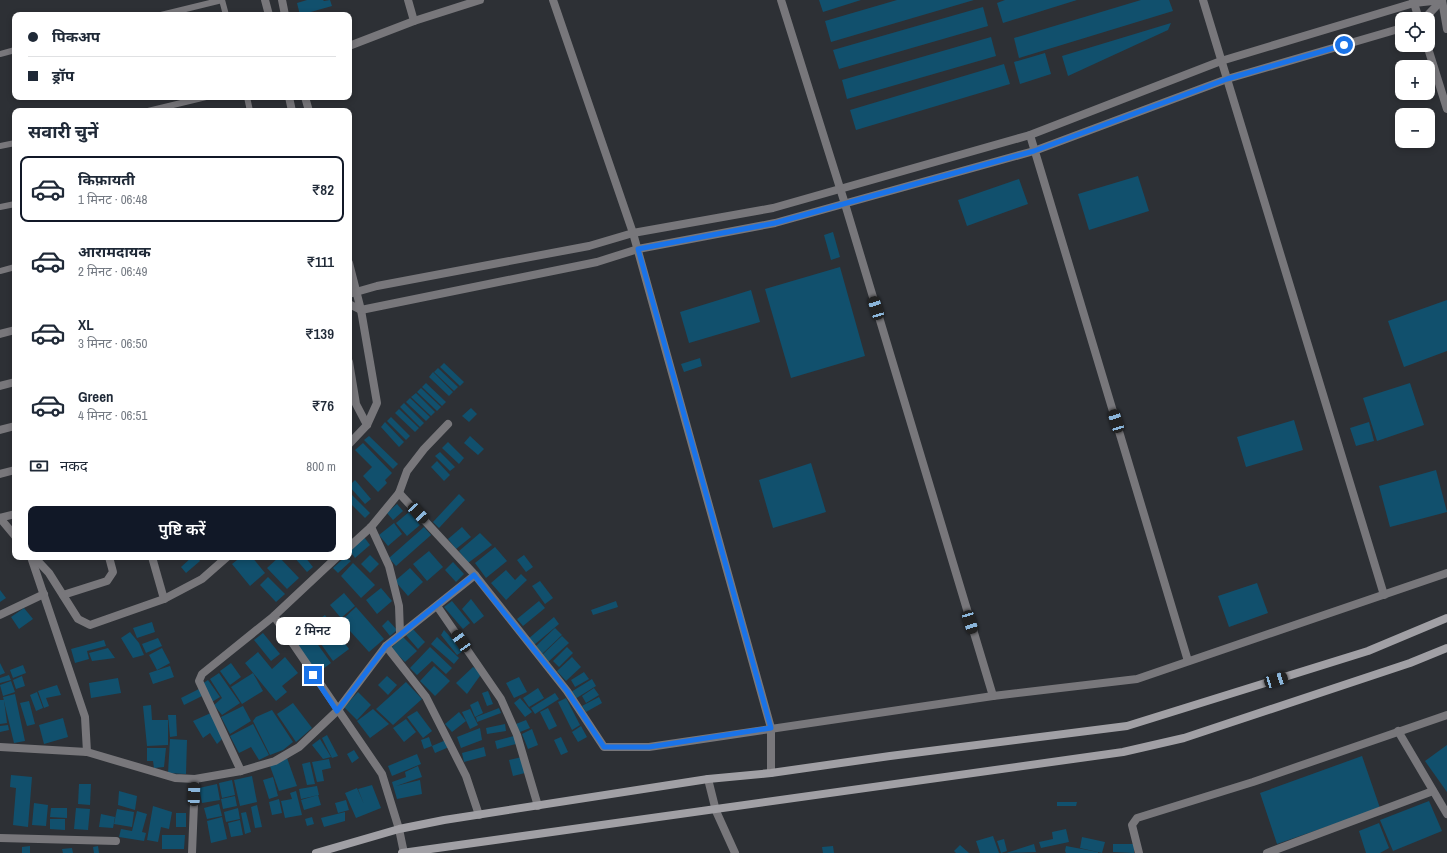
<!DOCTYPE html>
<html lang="hi">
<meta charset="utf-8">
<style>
:root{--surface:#fff;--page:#f6f6f7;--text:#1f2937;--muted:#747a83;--line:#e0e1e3;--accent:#111827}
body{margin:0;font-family:"Archivo Narrow","Noto Sans Devanagari",sans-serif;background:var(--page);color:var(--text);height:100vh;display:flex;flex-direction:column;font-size:15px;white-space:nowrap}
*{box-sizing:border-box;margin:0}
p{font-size:13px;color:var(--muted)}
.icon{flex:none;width:22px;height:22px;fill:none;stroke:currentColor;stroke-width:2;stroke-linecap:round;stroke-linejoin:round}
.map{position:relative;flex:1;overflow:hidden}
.sheet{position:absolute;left:12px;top:108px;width:340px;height:452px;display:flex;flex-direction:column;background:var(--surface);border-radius:8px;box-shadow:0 2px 6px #0003}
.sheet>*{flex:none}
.guide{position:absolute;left:12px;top:12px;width:340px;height:88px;border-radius:8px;box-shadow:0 2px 6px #0003;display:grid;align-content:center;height:88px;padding:0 16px;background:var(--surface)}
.fabs{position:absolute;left:1395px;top:12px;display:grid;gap:8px}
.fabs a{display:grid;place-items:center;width:40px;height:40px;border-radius:8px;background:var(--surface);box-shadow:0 2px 6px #0003;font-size:20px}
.end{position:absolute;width:18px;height:18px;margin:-9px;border:5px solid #1a73e8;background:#fff;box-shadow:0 0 0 2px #fff}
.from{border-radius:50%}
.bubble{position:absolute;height:28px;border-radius:8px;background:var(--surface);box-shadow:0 2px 6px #0003;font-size:13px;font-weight:600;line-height:28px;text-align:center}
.car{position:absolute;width:12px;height:24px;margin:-12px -6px;border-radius:5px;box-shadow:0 0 3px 1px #0007;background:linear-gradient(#222 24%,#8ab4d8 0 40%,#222 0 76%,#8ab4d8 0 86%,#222 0)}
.guide b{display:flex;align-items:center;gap:14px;height:38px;font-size:15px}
.guide b+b{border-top:1px solid var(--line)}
.guide i{width:10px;height:10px;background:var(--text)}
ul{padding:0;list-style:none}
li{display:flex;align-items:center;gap:12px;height:66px;margin:0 8px 6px;padding:0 8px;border:2px solid transparent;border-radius:8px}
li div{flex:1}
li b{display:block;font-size:15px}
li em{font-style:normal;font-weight:600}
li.current{border-color:var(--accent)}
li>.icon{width:36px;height:36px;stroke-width:1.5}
h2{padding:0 16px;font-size:18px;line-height:48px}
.pay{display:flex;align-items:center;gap:10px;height:44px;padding:0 16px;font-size:15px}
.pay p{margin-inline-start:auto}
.cta{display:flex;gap:8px;margin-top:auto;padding:8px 16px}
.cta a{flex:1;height:46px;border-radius:8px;background:var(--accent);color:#fff;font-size:16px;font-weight:600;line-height:46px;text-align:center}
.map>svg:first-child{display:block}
.building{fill:#11506d}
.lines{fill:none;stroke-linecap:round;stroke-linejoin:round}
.lane{stroke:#78777b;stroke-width:6}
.street{stroke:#78777b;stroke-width:8}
.secondary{stroke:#a1a0a5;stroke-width:8}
.route{stroke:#1a73e8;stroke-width:5}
</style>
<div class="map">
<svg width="1447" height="853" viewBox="0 0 1447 853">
<rect width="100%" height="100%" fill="#2d3035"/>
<g class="building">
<polygon points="307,0 323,0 324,1 330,0 332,6 300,15 297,3"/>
<polygon points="819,0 861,0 823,12"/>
<polygon points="897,0 974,0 831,42 825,21"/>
<polygon points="1005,0 1077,0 1003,23 997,3"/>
<polygon points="1141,0 1169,0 1173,11 1019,58 1014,38"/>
<polygon points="983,7 988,26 839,69 833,50"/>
<polygon points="1171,23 1168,30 1068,76 1062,56"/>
<polygon points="991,37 996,56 847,99 842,80"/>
<polygon points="1045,53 1051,74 1020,84 1014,62"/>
<polygon points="1004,64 1010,84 856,130 850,110"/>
<polygon points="1138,176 1149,211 1089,230 1078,194"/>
<polygon points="1019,179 1028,204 967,226 958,200"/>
<polygon points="833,232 840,257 831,260 824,235"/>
<polygon points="840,267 865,356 791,378 765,289"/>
<polygon points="751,290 760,322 689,343 680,312"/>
<polygon points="1447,300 1447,351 1404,367 1388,321"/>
<polygon points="700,358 702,366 684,372 681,364"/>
<polygon points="444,363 464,382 460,386 440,367"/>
<polygon points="438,368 458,387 454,391 434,372"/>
<polygon points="433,372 453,392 449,396 429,377"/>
<polygon points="426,383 446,402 442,406 422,387"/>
<polygon points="1410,383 1424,425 1377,441 1363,398"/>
<polygon points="421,388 441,407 437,411 417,392"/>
<polygon points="416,393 435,412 431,416 411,397"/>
<polygon points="410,398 430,417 426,421 406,402"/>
<polygon points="404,403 424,423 420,427 400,407"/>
<polygon points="471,408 477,414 469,422 462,416"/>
<polygon points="399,409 419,428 415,432 395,413"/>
<polygon points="391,417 410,436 406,440 387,421"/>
<polygon points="1294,420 1303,450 1246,467 1237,437"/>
<polygon points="385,422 404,442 399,447 381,427"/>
<polygon points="1369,422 1374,441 1356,446 1350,428"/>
<polygon points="369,436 398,464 393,469 364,440"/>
<polygon points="470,436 484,449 478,455 464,443"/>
<polygon points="448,442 464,458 459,464 442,448"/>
<polygon points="363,443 392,473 385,480 387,483 378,492 363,476 372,467 355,450"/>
<polygon points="440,452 455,467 450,471 435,456"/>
<polygon points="437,461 450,475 444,481 431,467"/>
<polygon points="811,463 826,512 773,528 759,480"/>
<polygon points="1436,470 1447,512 1390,527 1379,486"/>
<polygon points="355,480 371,499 365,504 349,486"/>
<polygon points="459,494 465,500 439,528 433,522"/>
<polygon points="352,495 370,513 365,518 349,502 349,497"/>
<polygon points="397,504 403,511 393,520 387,513"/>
<polygon points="409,512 420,525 407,536 396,523"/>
<polygon points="394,523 402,534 388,546 379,535"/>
<polygon points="424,527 431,535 396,566 389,558"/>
<polygon points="462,527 471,537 456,549 448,539"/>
<polygon points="480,533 492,545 468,563 459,551"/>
<polygon points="364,537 370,545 355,558 350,551"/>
<polygon points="495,547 507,561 486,578 475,563"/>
<polygon points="429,551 443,567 427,581 413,564"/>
<polygon points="370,555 379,564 370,573 361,564"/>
<polygon points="524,555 533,567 526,572 517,560"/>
<polygon points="192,557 197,557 200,561 186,573 181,567"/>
<polygon points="241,557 252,557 265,573 250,586 232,564"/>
<polygon points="279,557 299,578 287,589 267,568"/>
<polygon points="294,557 305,557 313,567 307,572"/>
<polygon points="345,557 351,561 338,573 333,568"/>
<polygon points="453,562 464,574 456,582 445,570"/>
<polygon points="353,563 375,585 361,598 341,576"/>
<polygon points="410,568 423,582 408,596 395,581"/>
<polygon points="506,570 515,580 521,574 527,580 506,600 491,583"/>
<polygon points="268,577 285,594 276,602 260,585"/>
<polygon points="540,581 553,598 545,604 532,586"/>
<polygon points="1257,583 1268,613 1229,627 1218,596"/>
<polygon points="381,588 392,601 377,614 366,600"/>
<polygon points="0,590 6,598 0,602"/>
<polygon points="344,593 355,606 341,618 330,605"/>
<polygon points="471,599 484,616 474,624 462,609"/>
<polygon points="452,601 470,623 463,629 444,607"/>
<polygon points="539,601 545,608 523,626 517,619"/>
<polygon points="616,601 618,607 593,615 591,610"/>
<polygon points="356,607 384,639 369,652 341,621"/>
<polygon points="24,608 33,619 19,629 11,617"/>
<polygon points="325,615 349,649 333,661 309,627"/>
<polygon points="554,617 559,624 534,645 528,639"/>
<polygon points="388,620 397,630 390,636 382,626"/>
<polygon points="152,622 155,632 137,638 133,628"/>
<polygon points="306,628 331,663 316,674 291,639"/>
<polygon points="412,628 425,642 418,649 405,634"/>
<polygon points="555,628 562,635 542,654 535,647"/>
<polygon points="444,630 463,651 457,655 441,635"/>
<polygon points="130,632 139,643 144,655 133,658 121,638"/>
<polygon points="263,633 280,654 271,661 254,640"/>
<polygon points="562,636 569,643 548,662 542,655"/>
<polygon points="403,637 417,651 405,662 391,648"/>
<polygon points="437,637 459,658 454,664 431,644"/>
<polygon points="158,638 162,646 146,653 142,644"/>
<polygon points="104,640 106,646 87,651 89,659 75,663 71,649"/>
<polygon points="430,647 452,668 446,674 432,661 417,675 410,668"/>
<polygon points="567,647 573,653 559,667 553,661"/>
<polygon points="108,648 115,658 92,661 89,653"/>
<polygon points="162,648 170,663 157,670 149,655"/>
<polygon points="258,652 272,669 285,657 298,673 282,686 287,692 276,701 245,663"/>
<polygon points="572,657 581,667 566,681 557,671"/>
<polygon points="0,663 5,673 0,675"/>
<polygon points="231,663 241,677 230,685 220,671"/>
<polygon points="23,665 26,673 13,678 10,670"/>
<polygon points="170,666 174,677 153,684 149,673"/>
<polygon points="434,666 450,681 435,696 420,681"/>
<polygon points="473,667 482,673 467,694 456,683"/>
<polygon points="584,672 589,679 575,687 571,680"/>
<polygon points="219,673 240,703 222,715 214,705 222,698 210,679"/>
<polygon points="253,673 263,691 242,704 231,687"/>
<polygon points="9,675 11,680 0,683 0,678"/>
<polygon points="22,676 25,686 16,689 13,680"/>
<polygon points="387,676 397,685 388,695 378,685"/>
<polygon points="519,677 527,692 514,698 506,683"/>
<polygon points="118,678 121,693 91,698 89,683"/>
<polygon points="592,679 596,686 575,699 571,692"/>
<polygon points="208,680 220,697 212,702 202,684"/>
<polygon points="11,681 15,692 3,696 0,685"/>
<polygon points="406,682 422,699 393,725 376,709"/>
<polygon points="57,685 61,695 46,698 49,706 44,708 38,691"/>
<polygon points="538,688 544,698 529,707 523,698"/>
<polygon points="594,688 599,695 586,703 582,696"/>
<polygon points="199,689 202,696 184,705 181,698"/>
<polygon points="488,691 493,704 487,706 482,693"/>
<polygon points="37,692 43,708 36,711 30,695"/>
<polygon points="358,692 371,705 357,720 344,707"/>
<polygon points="555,693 559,699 535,714 531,708"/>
<polygon points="15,694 25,741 14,743 3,697"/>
<polygon points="599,697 602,703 586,712 582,706"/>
<polygon points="520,698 532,712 525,717 514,703"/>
<polygon points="566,698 580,725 572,730 558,702"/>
<polygon points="0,700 4,700 7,723 0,724"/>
<polygon points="29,701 35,724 27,726 20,703"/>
<polygon points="478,701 483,713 475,717 470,705"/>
<polygon points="293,703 312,728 296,742 277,714"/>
<polygon points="151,705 152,720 168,720 168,745 147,746 143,706"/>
<polygon points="243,706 251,721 230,734 221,717"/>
<polygon points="499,708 501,713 477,722 476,717"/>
<polygon points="548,708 557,726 549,730 540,712"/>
<polygon points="373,709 389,724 370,738 357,721"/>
<polygon points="470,709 478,725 470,729 462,712"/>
<polygon points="272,710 293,742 283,750 270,755 253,721 256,717"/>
<polygon points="417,711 432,731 423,738 407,717"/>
<polygon points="213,712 223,738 217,744 210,733 203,738 193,721"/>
<polygon points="459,712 466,721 452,732 445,724"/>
<polygon points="168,715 176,715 177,736 170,737"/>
<polygon points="63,718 68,737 44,744 39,725"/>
<polygon points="406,719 416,732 404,742 393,728"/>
<polygon points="526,720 530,728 520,732 516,724"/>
<polygon points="253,724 269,755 259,760 251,747 239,753 230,736"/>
<polygon points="505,724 506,731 487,734 486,728"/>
<polygon points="8,725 9,730 0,732 0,726"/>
<polygon points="581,726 587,737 578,742 572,732"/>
<polygon points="480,728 482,740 461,748 457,737"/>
<polygon points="532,729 538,745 528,749 522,734"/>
<polygon points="327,735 338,756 332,758 322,738"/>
<polygon points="514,736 516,744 497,749 495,741"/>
<polygon points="429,737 432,746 424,749 421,740"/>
<polygon points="561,737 568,752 561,755 554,740"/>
<polygon points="170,739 187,740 186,774 168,773"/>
<polygon points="320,739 331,757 323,759 312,745"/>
<polygon points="446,740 449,747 435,753 432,746"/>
<polygon points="1447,745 1447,792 1425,761"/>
<polygon points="484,747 486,756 464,762 462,753"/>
<polygon points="147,748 166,748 164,767 154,768 153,761 147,761"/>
<polygon points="354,750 359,758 352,763 347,754"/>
<polygon points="417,754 421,764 392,776 388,766"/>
<polygon points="1362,756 1380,808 1277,844 1260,793"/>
<polygon points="522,757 525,773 513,776 509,760"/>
<polygon points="287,758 297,786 279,791 270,766"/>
<polygon points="329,759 331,768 322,770 324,781 317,782 312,762"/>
<polygon points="310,762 315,784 307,785 302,764"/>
<polygon points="418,766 422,777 396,786 420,780 422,794 397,799 392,782 406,777 405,772"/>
<polygon points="11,775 32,777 28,827 13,825 16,788 10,787"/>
<polygon points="252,776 257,802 240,806 234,780"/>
<polygon points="273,777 278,796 269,799 263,780"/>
<polygon points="232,780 235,795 222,798 219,783"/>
<polygon points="79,784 91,784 90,805 78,804"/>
<polygon points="217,784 220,800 202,803 199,788"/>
<polygon points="372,785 381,808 356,818 345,793 357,788 364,804 358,789"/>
<polygon points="317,786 319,795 301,799 299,789"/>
<polygon points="119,791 137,796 135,810 118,805"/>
<polygon points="296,791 302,815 285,818 281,801 292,799 290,793"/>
<polygon points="318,795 321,805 304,810 301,800"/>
<polygon points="235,796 237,806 223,809 221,799"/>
<polygon points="279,799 282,813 272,815 269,802"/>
<polygon points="346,800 349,810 338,813 335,803"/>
<polygon points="1429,801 1442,831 1393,851 1380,820"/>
<polygon points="1057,802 1077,802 1076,806 1057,806"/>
<polygon points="34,803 48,805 46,826 32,825"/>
<polygon points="219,804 222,816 207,819 204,808"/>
<polygon points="257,805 262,827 255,828 251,807"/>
<polygon points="153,806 172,812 169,829 161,827 158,842 147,840"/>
<polygon points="51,808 67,808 67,818 50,817"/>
<polygon points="76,808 90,809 88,830 74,829"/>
<polygon points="238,808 240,819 226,822 224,812"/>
<polygon points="117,809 134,812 132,827 114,824"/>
<polygon points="137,811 147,814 142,832 146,833 144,841 119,837 121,829 132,831"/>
<polygon points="246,812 251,832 245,834 241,813"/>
<polygon points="345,812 345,821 324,827 321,818"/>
<rect x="176" y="813" width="10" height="14"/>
<polygon points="101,814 115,817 113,828 99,827"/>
<polygon points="222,817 227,839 211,843 207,821"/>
<polygon points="312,817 314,824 307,826 305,819"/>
<polygon points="50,819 65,819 65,830 50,829"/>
<polygon points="240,820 243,835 231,837 228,823"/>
<polygon points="1379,823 1389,848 1380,853 1366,853 1359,831"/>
<polygon points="1066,829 1069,842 1041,848 1039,842 1053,839 1052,832"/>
<polygon points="162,835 185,835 184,849 162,849"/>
<polygon points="993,836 999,853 980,853 976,841"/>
<polygon points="1082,837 1105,842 1102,853 1080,848"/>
<polygon points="1004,839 1007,851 1001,853 997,841"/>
<polygon points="1034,844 1036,852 1006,853"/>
<polygon points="1113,844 1134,844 1134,853 1113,852"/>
<polygon points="960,845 969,853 956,853 954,851"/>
<polygon points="30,846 30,853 22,853 22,847"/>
<polygon points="98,846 99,853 94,853 93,847"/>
<polygon points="833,846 834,853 823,853 822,847"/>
<polygon points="1066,846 1098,852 1098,853 1066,853 1065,851"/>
<polygon points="72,848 73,853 63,853 62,849"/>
</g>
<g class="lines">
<g class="lane">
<polyline points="222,0 226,15"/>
<polyline points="161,15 222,0"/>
<polyline points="0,54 15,50"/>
<polyline points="247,97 250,111"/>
<polyline points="148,111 206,97"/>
<polyline points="0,146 15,143"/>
<polyline points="0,207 15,204"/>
<polyline points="0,271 15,267"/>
</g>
<g class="street">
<polyline points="265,0 269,15"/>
<polyline points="282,0 285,15"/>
<polyline points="408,0 414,21"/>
<polyline points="553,0 633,233 771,728 771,773"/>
<polyline points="781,0 845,204 993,696"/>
<polyline points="1203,0 1384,595"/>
<polyline points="1413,0 1419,19"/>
<polyline points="1442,0 1447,29"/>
<polyline points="1424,19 1442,0"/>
<polyline points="1427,45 1447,109"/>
<polyline points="349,46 414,21 480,0"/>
<polyline points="289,97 292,111"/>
<polyline points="305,97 309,111"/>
<polyline points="1030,135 1188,661"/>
<polyline points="349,263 361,310 377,403 367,425 349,444"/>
<polyline points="349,294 377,286 589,246 633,233 773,208 1030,135 1221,61 1414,3 1442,0"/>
<polyline points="349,304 361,310 597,262 638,249 775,223 1034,151 1227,79 1402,28"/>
<polyline points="0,334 15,330"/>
<polyline points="349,362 356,404 367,425"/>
<polyline points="0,386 15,382"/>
<polyline points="0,430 15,426"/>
<polyline points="0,474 15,470"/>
<polyline points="399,493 475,575 567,691 604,747 649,747 993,696 1137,679 1447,573"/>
<polyline points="0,518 15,536"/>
<polyline points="0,518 15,514"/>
<polyline points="371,527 389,566 399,606 400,633"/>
<polyline points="349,547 371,527 399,493 407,471 424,449 448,424"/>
<polyline points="31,557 85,717 87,752"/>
<polyline points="34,557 49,573 78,619 90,625 164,599 202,579 227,557"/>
<polyline points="152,557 164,599"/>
<polyline points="63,595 107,581 113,572 109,557"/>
<polyline points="437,606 501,699 517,735 538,806"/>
<polyline points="0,615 44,594"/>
<polyline points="274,616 382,774 399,829 404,853"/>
<polyline points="386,646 426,697 466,776 479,815"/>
<polyline points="1398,731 1447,814"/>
<polyline points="0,747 87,752 175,778 195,779 192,853"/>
<polyline points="241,771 199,681 202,674 274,616 337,557"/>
<polyline points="195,779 241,771 275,761 299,747 337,711 386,646 475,575"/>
<polyline points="708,779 716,811 735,853"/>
<polyline points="0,838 116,841"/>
<polyline points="1139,853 1132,825 1137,818 1253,782 1447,715"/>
<polyline points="1267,853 1433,791"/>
</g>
<g class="secondary">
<polyline points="316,853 399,829 444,820 708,779 771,773 890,756 1127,726 1368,651 1447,618"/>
<polyline points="402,853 1123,752 1184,738 1410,663 1447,648"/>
</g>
</g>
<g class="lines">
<polyline class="route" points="313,675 337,711 386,646 474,575 567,691 604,747 649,747 771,728 638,249 775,223 1034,151 1227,79 1344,45"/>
</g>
</svg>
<div class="fabs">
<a><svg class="icon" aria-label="locate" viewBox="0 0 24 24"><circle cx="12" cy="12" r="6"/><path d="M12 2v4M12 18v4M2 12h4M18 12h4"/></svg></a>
<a>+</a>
<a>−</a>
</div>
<i class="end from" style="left:1344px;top:45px"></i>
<i class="end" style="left:313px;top:675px"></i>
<div class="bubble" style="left:276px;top:617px;width:74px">2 मिनट</div>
<i class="car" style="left:876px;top:308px;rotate:343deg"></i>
<i class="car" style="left:1116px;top:421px;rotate:343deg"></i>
<i class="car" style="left:418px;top:513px;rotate:137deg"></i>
<i class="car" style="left:970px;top:622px;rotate:163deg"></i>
<i class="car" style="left:461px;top:641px;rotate:325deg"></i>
<i class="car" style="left:1276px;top:680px;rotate:73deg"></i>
<i class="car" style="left:194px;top:794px;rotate:2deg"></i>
<div class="guide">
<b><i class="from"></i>पिकअप</b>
<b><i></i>ड्रॉप</b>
</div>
<section class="sheet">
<h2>सवारी चुनें</h2>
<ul>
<li class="current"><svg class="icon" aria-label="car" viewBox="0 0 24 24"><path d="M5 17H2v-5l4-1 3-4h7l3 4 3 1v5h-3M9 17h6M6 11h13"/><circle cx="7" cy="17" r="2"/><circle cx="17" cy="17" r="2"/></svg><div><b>किफ़ायती</b><p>1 मिनट · 06:48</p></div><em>₹82</em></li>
<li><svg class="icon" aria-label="car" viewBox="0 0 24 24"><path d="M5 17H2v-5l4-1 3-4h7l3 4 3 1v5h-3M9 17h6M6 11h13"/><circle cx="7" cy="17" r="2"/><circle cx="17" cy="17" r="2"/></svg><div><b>आरामदायक</b><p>2 मिनट · 06:49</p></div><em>₹111</em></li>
<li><svg class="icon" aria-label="car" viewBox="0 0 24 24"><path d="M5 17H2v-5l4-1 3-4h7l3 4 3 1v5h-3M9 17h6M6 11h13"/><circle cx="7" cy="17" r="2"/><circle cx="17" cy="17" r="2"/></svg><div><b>XL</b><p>3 मिनट · 06:50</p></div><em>₹139</em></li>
<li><svg class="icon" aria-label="car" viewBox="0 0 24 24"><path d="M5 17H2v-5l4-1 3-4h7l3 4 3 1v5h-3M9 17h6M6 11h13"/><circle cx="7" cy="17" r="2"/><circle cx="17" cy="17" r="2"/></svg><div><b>Green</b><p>4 मिनट · 06:51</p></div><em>₹76</em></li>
</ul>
<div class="pay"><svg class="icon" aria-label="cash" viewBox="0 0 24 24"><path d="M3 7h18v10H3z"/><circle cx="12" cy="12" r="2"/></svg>नकद<p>800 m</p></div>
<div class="cta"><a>पुष्टि करें</a></div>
</section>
</div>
